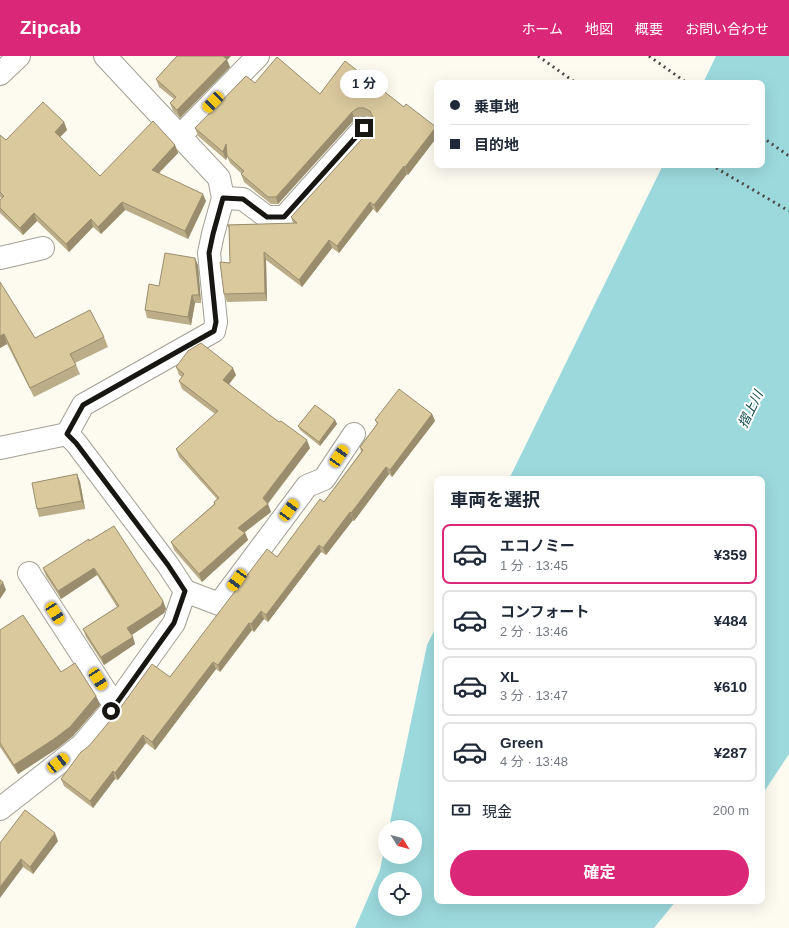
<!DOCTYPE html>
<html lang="ja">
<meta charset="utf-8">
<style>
:root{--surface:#fff;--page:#f2f2f3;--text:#1f2937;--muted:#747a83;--line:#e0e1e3;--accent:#db2777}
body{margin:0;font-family:Arial,"Noto Sans JP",sans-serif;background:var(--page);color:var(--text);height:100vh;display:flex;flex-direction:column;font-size:15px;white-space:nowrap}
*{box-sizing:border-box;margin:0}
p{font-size:13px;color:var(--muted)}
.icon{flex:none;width:22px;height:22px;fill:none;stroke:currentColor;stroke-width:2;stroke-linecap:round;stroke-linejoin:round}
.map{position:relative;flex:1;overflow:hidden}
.drawer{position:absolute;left:434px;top:420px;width:331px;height:428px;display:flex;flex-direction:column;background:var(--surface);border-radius:8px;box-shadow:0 4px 16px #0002}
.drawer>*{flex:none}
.banner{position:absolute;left:434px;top:24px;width:331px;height:88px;border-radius:8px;box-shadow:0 4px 16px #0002;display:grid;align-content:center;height:88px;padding:0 16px;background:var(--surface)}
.needle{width:26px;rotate:127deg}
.tools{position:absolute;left:378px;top:764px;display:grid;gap:8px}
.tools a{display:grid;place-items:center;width:44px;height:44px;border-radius:50%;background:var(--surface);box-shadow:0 4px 16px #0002;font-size:20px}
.end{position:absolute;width:18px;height:18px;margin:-9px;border:5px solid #171613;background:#fff;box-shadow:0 0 0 2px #fff}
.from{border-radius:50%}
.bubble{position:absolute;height:28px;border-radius:14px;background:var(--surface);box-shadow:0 4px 16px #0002;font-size:13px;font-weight:700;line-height:28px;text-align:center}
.car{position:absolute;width:12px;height:24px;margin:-12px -6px;border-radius:5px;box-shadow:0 0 3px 1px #0007;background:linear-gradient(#f5c518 24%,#345 0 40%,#f5c518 0 76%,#345 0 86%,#f5c518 0)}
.banner b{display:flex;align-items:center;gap:14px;height:38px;font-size:15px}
.banner b+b{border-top:1px solid var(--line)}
.banner i{width:10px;height:10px;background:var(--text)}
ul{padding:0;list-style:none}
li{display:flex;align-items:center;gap:12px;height:60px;margin:0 8px 6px;padding:0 8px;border:2px solid var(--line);border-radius:8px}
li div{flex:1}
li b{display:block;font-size:15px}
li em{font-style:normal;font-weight:700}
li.active{border-color:var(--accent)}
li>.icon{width:36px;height:36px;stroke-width:1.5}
h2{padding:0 16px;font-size:18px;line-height:48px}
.pay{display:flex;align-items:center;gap:10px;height:44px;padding:0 16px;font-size:15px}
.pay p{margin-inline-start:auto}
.primary-button{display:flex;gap:8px;margin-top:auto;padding:8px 16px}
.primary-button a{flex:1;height:46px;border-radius:24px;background:var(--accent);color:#fff;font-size:16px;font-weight:700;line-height:46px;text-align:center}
header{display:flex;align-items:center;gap:24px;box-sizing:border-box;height:56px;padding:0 20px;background:var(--accent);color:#fff}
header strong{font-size:19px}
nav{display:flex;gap:22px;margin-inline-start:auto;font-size:14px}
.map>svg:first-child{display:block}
.water{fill:#9cd9dd;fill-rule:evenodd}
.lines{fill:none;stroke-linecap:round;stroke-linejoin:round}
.minor-casing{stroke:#a3a097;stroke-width:24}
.minor{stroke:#fff;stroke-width:22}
.rail{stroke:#4c4a46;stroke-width:3;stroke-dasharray:2 4;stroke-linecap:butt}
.wall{fill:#bbad87}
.shaded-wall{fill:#998d6e}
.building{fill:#dac99d;stroke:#998d6e}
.route{stroke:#171613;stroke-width:5}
.labels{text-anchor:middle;stroke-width:4;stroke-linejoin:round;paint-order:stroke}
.water-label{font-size:13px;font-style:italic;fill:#0c4548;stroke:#fff}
</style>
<header>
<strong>Zipcab</strong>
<nav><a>ホーム</a><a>地図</a><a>概要</a><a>お問い合わせ</a></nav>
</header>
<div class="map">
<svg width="789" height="872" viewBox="0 0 789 872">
<rect width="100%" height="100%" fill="#fdfaf0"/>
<g class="water">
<polygon points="716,0 789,0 789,698 762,739 762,423 509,423 663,109 762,109 762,27 703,27"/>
<path d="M437,569V845H676L654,872H355L380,814L385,788V801H415V771H389L427,589ZM385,823H415V853H385Z"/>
</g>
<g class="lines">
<defs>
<g id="minor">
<polyline points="0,18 19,0"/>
<polyline points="180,80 258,0"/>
<polyline points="223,142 243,143 267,161 284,161 364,72"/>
<polyline points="0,202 43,192"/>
<polyline points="67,378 83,349 214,275 216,266 209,197 213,178 223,142 219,122 105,0"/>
<polyline points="0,392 67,378 76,387 168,509 185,535 174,567 111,655 82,689 0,753"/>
<polyline points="29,517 115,650"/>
<polyline points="185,535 219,548 307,430 324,423 354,378"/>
</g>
</defs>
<use href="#minor" class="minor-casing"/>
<use href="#minor" class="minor"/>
<g class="rail">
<polyline points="538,0 576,27"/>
<polyline points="649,0 687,27"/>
<polyline points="762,81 789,100"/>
<polyline points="711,109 789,155"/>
</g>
</g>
<g class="wall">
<polygon points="177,0 231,0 227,4 230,11 180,62 173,55 170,47 174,43 159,31 156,23"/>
<polygon points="255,27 404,51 436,71 437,73 437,81 408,119 407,118 377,157 373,153 339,197 332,192 302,231 266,204 267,245 227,246 224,238 230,207 229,172 227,169 293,167 291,161 371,73 373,67 373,63 367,60 361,60 355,63 278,148 271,148 244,126 241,118 242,118 230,107 227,100 226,104 198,80 195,72"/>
<polygon points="64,66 67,74 60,81 100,120 175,89 178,97 159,117 206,145 188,183 125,154 101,178 93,171 69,196 37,165 23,179 0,157 0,144 1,142 0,141 0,79 6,84"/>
<polygon points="198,209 201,247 195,247 191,269 147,262 145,254 159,230"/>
<polygon points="0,226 35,282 104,281 108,291 75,307 80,318 34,341 7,288 0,292"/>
<polygon points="176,311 236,319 229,328 310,392 268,448 271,456 245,476 248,484 202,526 174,494 171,486 214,448 214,446 217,443 179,401 176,393 215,358 182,333 179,325 182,321 179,319"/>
<polygon points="432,358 435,365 392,421 389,418 354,465 353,464 326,499 321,496 268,566 264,563 254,576 252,574 220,616 216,613 155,694 146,687 118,724 115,723 93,752 64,730 61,723 170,621 277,501 324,446 361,396 360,391 377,368 375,364"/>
<polygon points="335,364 337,368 320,390 300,374 298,370"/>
<polygon points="77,418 80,426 85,453 39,461 37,453"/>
<polygon points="90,485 163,545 166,553 164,557 132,579 135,588 104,609 86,581 83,573 117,551 97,519 61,543 46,520 43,512"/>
<polygon points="0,574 61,616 96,640 100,649 73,680 58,692 18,718 0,691"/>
<polygon points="58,785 33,818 23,811 0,787"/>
</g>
<g class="shaded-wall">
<polygon points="222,0 231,0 227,4 230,11 180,62 177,54"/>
<polygon points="352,56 355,63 278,148 276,141"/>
<polygon points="64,66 67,74 57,84 55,76"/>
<polygon points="436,71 437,73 437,81 408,119 405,111"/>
<polygon points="226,88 229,96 226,104 223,96"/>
<polygon points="175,89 178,97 155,121 152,114"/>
<polygon points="404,110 407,118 377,157 374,149"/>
<polygon points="203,138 206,145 188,183 185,175"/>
<polygon points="122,146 125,154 101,178 98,171"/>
<polygon points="370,146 373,153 339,197 337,190"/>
<polygon points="34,157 37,165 23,179 20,172"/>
<polygon points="91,163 93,171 69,196 66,188"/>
<polygon points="329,184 332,192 302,231 299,224"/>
<polygon points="264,196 266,204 267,245 265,237"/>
<polygon points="195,202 198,209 201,247 199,239"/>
<polygon points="192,239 195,247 191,269 188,261"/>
<polygon points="4,278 7,288 0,292 0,280"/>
<polygon points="233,312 236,319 226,332 223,324"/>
<polygon points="432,358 435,365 392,421 390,414"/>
<polygon points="335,364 337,368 320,390 319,386"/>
<polygon points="307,384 310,392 267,448 268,448 271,456 241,479 238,472 263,442"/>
<polygon points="386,411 389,418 354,465 351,457"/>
<polygon points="77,418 80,426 85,453 82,445"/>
<polygon points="350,456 353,464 326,499 323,492"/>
<polygon points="245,477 248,484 202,526 199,518"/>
<polygon points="319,489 321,496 268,566 266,559"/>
<polygon points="94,512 97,519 61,543 58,535"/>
<polygon points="3,526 6,534 0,543 0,531"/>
<polygon points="163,545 166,553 164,557 130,580 127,572"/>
<polygon points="261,555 264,563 254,576 251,568"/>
<polygon points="249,567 252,574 220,616 218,609"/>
<polygon points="133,581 135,588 104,609 101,601"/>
<polygon points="213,606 216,613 155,694 152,686"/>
<polygon points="96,640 100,649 73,680 58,692 18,718 14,709"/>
<polygon points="143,679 146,687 118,724 115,717"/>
<polygon points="113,715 115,723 93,752 90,745"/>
<polygon points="55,777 58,785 33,818 30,811"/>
<polygon points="21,803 23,811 0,842 0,831"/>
</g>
<g class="building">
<polygon points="177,0 223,0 227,3 177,54 170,47 176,41 156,23"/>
<polygon points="277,1 320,38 345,5 404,51 406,48 436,71 405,111 404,110 374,149 370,146 337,190 329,184 299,224 264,196 265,237 224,238 220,206 230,207 229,170 227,169 297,167 291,161 371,73 373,67 373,61 370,55 364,52 358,52 352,56 276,141 268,141 241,118 244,115 227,100 226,88 223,96 195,72 246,20 255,27"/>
<polygon points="43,46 64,66 55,76 100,120 153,65 175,89 152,114 203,138 185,175 122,146 98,171 91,163 66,188 34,157 20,172 0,152 0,144 4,140 0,136 0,79 6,84"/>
<polygon points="165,197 195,202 199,239 192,239 188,261 145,254 149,228 159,230"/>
<polygon points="0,226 35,282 90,254 104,281 70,298 76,309 30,332 4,278 0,280"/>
<polygon points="201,287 233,312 223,324 279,366 281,365 307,384 263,442 268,448 238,472 245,477 199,518 171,486 215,448 214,446 219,442 176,393 218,355 179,325 184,318 176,311 188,295"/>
<polygon points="399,333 432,358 390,414 386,411 351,457 350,456 323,492 319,489 266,559 261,555 251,568 249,567 218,609 213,606 152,686 143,679 115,717 113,715 90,745 61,723 81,696 89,690 118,655 152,608 170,621 267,493 277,501 320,443 324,446 363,394 360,391 378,367 375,364"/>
<polygon points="315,349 335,364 319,386 298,370"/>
<polygon points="77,418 82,445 37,453 32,427"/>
<polygon points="114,470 163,545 161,550 127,572 133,581 101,601 83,573 119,550 94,512 58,535 43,512 89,483 89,485"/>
<polygon points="0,524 3,526 0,531"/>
<polygon points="23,559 61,616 75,607 96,640 70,671 54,683 14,709 0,687 0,574"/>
<polygon points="25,754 55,777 30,811 21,803 0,831 0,787"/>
</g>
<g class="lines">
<polyline class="route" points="111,655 174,567 185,535 168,509 76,387 67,378 83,349 214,275 216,266 209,197 213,178 223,142 243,143 267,161 284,161 364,72"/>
</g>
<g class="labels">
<g class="water-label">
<text transform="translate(750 353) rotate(-64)" y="5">摺上川</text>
</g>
</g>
</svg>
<div class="tools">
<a><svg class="needle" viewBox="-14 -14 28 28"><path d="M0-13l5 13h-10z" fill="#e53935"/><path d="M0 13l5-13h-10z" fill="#747a83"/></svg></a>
<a><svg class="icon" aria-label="locate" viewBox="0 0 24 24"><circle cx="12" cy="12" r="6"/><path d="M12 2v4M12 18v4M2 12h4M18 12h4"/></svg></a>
</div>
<i class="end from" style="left:111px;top:655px"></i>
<i class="end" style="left:364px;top:72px"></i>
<div class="bubble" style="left:340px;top:14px;width:48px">1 分</div>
<i class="car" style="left:213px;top:46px;rotate:224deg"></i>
<i class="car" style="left:339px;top:400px;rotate:34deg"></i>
<i class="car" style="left:289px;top:454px;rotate:36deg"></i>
<i class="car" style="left:237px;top:524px;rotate:216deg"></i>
<i class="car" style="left:55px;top:557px;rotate:147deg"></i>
<i class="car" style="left:98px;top:623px;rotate:147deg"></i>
<i class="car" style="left:58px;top:707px;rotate:52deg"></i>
<div class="banner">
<b><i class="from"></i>乗車地</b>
<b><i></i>目的地</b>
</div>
<section class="drawer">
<h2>車両を選択</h2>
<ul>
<li class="active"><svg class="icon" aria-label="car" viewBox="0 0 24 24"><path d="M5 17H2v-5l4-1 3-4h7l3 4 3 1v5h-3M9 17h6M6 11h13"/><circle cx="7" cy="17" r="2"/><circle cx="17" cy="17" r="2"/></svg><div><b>エコノミー</b><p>1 分 · 13:45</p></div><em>¥359</em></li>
<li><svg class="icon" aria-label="car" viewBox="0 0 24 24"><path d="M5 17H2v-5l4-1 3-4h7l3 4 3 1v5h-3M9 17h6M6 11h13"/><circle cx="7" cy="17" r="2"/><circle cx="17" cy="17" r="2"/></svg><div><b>コンフォート</b><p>2 分 · 13:46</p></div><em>¥484</em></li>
<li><svg class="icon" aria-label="car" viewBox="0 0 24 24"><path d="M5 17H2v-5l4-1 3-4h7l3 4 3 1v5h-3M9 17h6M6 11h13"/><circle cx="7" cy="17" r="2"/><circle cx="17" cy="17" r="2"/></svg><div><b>XL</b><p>3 分 · 13:47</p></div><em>¥610</em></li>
<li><svg class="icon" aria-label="car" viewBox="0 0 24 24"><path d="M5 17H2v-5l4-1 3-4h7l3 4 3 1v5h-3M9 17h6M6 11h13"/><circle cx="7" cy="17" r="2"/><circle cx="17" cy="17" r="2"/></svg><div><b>Green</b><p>4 分 · 13:48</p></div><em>¥287</em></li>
</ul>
<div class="pay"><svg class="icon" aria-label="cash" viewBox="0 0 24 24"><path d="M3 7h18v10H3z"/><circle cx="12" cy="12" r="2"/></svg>現金<p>200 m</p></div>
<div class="primary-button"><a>確定</a></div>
</section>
</div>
